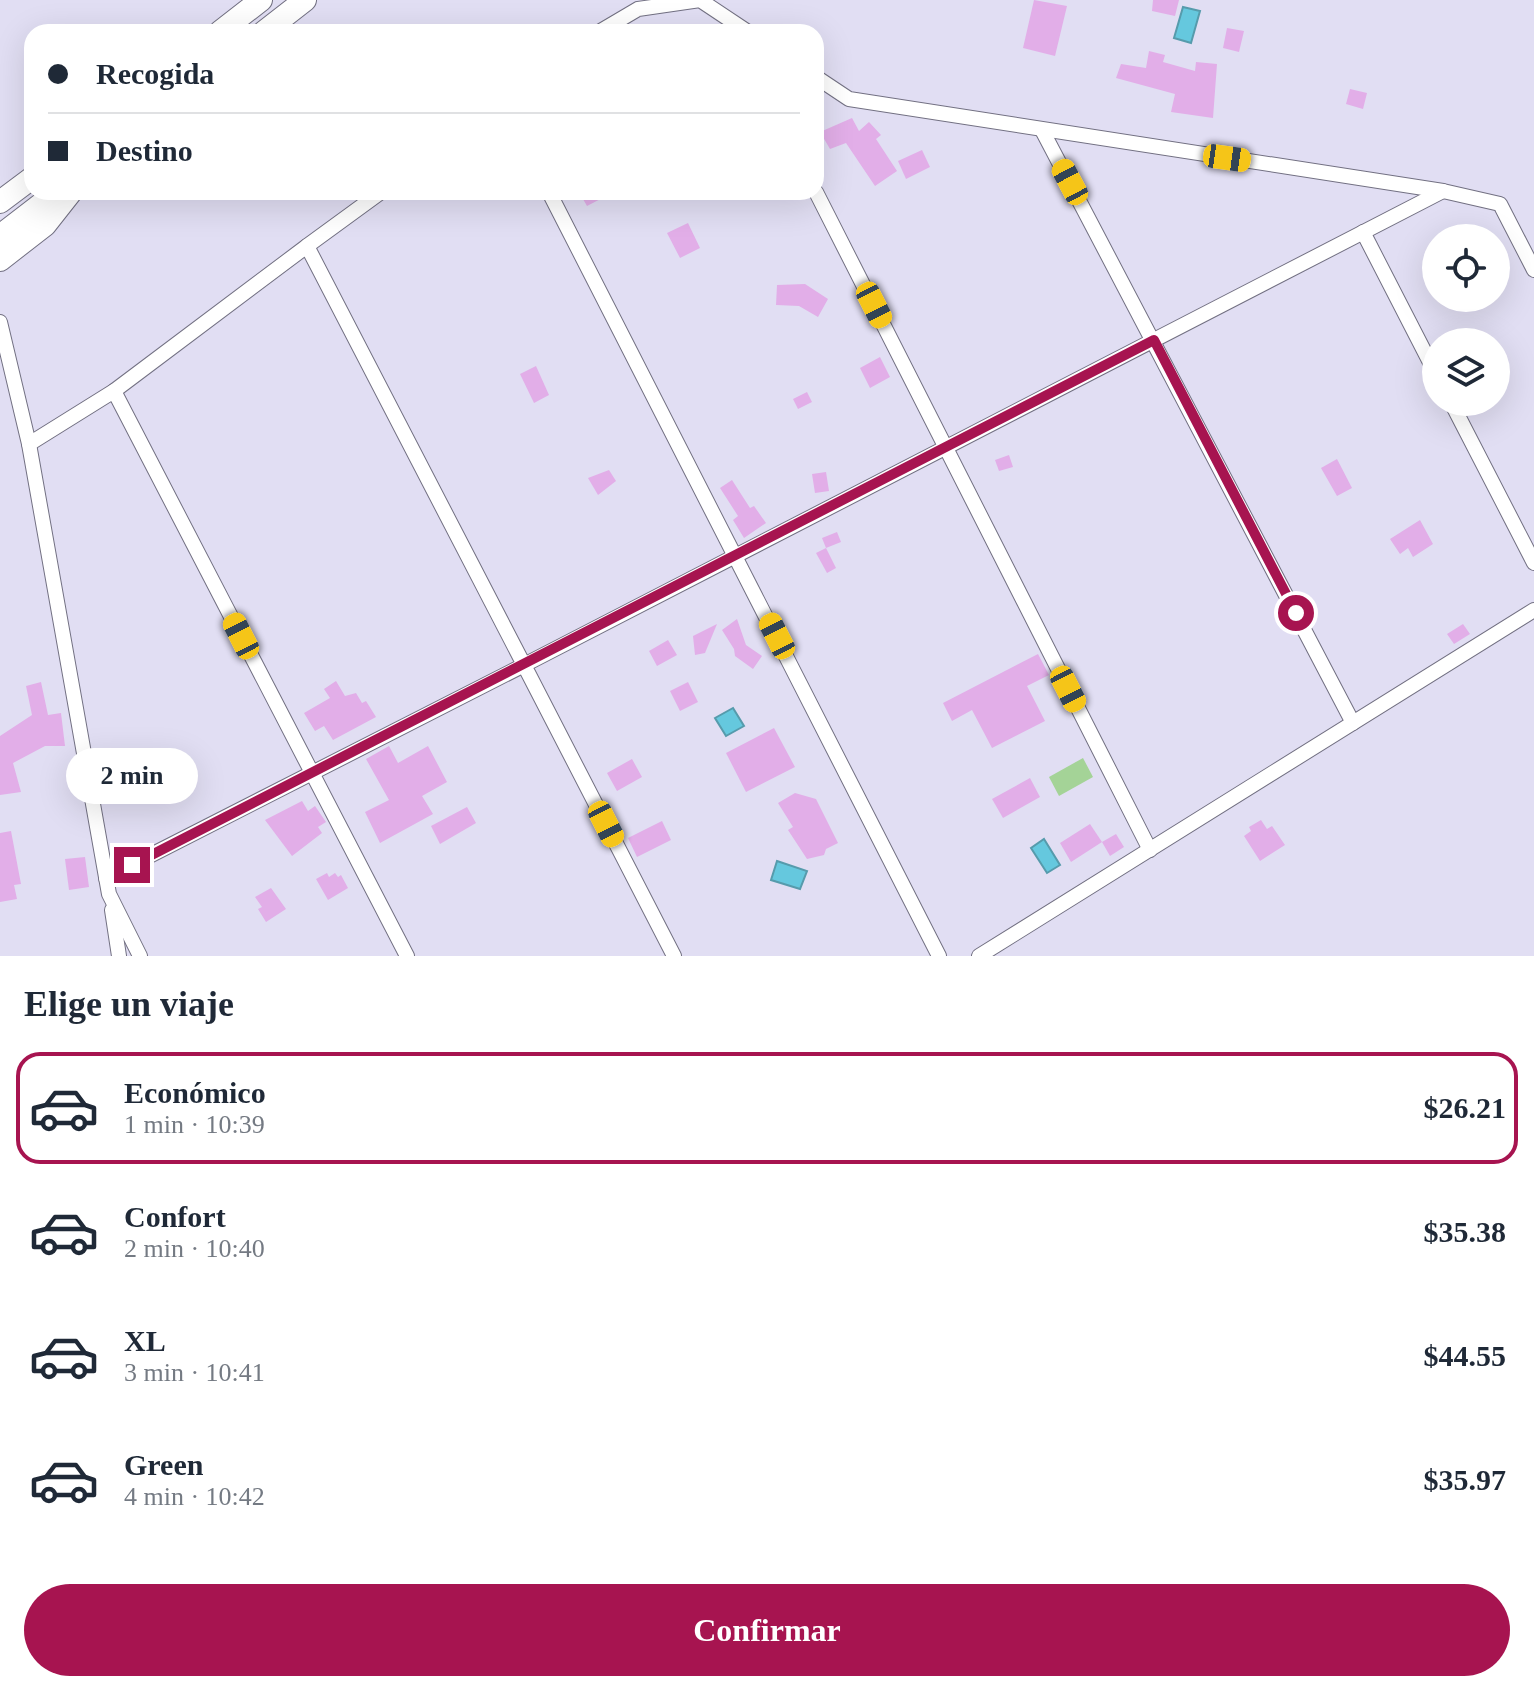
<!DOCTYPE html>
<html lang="es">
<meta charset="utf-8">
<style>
:root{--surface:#fff;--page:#f6f6f7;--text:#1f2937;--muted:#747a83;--line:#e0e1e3;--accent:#a71450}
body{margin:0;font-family:Georgia,serif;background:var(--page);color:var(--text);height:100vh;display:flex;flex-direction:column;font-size:30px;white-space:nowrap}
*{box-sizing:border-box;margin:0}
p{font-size:26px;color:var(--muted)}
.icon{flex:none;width:44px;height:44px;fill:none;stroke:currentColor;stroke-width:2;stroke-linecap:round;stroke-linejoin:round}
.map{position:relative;height:956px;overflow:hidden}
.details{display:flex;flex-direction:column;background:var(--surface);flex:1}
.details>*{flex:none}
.top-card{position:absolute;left:24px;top:24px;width:800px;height:176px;border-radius:24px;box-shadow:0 8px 32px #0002;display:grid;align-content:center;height:176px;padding:0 24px;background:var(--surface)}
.tools{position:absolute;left:1422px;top:224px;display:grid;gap:16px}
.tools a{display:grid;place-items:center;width:88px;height:88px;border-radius:50%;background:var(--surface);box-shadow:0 8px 32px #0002;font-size:40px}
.end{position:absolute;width:36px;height:36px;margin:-18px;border:10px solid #a71450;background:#fff;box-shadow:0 0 0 4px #fff}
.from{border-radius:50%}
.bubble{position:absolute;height:56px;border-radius:28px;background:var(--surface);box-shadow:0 8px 32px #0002;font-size:26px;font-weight:600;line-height:56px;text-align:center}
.car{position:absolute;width:24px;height:48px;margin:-24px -12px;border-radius:10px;box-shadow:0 0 6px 2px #0007;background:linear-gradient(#f5c518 24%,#345 0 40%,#f5c518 0 76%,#345 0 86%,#f5c518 0)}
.top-card b{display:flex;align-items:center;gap:28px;height:76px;font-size:30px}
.top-card b+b{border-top:2px solid var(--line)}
.top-card i{width:20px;height:20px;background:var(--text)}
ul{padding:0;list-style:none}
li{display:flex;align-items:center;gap:24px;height:112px;margin:0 16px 12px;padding:0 8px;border:4px solid transparent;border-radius:24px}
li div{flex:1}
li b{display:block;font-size:30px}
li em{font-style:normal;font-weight:600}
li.on{border-color:var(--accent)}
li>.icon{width:72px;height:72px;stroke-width:1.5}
h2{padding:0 24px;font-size:36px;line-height:96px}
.cta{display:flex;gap:16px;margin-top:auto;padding:16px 24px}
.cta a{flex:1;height:92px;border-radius:48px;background:var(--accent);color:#fff;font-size:32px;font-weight:600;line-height:92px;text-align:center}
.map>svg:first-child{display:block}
.green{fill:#a4d397}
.water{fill:#65c8de;stroke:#569bac;stroke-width:2}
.building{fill:#e2aee8}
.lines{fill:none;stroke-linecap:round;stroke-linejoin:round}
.minor-casing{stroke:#727082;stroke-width:16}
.highway-casing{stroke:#727082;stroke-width:24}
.minor{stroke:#fff;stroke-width:14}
.highway{stroke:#fff;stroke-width:22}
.route{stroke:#a71450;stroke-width:10}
</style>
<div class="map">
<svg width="1534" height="956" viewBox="0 0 1534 956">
<rect width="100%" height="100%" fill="#e1def3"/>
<polygon class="green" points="1083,758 1093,777 1059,796 1049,777"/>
<g class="water">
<polygon points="1183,7 1200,11 1191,43 1174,38"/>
<polygon points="733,708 744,726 726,736 715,718"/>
<polygon points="1044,839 1060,865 1047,873 1031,848"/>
<polygon points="777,861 807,871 800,889 771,880"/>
</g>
<g class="building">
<polygon points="1034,0 1067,6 1055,56 1023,48"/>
<polygon points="1153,0 1179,0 1175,16 1152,11"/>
<polygon points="1227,28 1244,31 1239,52 1223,48"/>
<polygon points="1149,51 1165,55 1163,62 1195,71 1196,62 1217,64 1213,118 1171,112 1175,94 1116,78 1121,64 1146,68"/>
<polygon points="1350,89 1367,93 1363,109 1346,104"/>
<polygon points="852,118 859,131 869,122 881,135 876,139 897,171 875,186 846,143 830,149 820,132"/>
<polygon points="922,150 930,167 906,179 898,161"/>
<polygon points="579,192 614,192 587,206"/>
<polygon points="688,223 700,248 680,258 667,233"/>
<polygon points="805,284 828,299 818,317 799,306 776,305 777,285"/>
<polygon points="880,357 890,377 870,388 860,368"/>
<polygon points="536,366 549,395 534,403 520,374"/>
<polygon points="807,392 812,402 798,409 793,399"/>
<polygon points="1009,455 1013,467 999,471 995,460"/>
<polygon points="1337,459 1352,488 1337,496 1321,468"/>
<polygon points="609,470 616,481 598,495 588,478"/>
<polygon points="826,472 829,491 815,493 812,474"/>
<polygon points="732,480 750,508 754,506 766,523 744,538 733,520 738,516 720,488"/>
<polygon points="1420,520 1433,544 1413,557 1408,548 1400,554 1390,539"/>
<polygon points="837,532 841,542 826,548 822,538"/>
<polygon points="826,548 836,568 827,573 816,553"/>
<polygon points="737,619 746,645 762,656 753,669 735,656 734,649 722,630"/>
<polygon points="717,624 705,653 695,655 693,636"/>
<polygon points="1463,624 1470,634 1454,644 1447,634"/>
<polygon points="668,640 677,655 657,666 649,651"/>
<polygon points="1038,654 1049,675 1027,686 1045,721 992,748 972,710 952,721 943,703"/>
<polygon points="336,681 345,696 356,693 362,703 366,701 376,717 333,740 324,726 315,731 304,713 330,698 324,689"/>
<polygon points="41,682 48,715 61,713 65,746 45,746 13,763 21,792 0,795 0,736 32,715 26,686"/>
<polygon points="688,682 698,702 680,711 670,691"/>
<polygon points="774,728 795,767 746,792 726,753"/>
<polygon points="389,746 398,763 428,746 447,782 422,796 433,814 380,843 365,812 389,800 366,759"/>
<polygon points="632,759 642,777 617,791 607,773"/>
<polygon points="1030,778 1040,797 1003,818 992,799"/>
<polygon points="795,793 816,799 838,843 826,849 824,855 807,859 788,830 793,827 778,803"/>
<polygon points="302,801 308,811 315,806 326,822 318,827 322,833 292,856 265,820"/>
<polygon points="467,807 476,823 440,844 431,826"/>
<polygon points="1261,820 1267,829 1272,826 1285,845 1260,861 1244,836 1251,831 1249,827"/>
<polygon points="662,821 671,840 637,857 628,838"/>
<polygon points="1090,824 1102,842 1071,862 1060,843"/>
<polygon points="11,831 21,884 14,885 17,899 0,902 0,833"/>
<polygon points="1116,834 1124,847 1110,856 1102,842"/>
<polygon points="85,857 89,887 69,890 65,859"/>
<polygon points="327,873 329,877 335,873 338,877 341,875 348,888 328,900 316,879"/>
<polygon points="271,888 286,909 266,922 258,909 262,907 255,897"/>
</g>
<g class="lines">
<defs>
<g id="minor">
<polyline points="599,32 638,9 700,0 748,32"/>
<polyline points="816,77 849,99 1443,191 1500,204 1534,270"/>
<polyline points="1042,130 1353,723"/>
<polyline points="549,192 939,956"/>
<polyline points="816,192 1150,850"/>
<polyline points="1363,232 1436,374"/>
<polyline points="307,246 381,192"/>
<polyline points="0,322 29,444 109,894 140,956"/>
<polyline points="1451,402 1534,563"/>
<polyline points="29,444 114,391 407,956"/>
<polyline points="106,878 524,665 307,246 114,391"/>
<polyline points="112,910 119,956"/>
<polyline points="674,956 524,665 1443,191"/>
<polyline points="979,956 1534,610"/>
</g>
<g id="highway">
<polyline points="220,32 261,0"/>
<polyline points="264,32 305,0"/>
<polyline points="0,202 32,178"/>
<polyline points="0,236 57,192"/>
<polyline points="0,260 45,225 71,192"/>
</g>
</defs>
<use href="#minor" class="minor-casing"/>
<use href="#highway" class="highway-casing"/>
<use href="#minor" class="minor"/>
<use href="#highway" class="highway"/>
</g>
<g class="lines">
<polyline class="route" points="132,865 1154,340 1296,613"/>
</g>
</svg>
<div class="tools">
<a><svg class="icon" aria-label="locate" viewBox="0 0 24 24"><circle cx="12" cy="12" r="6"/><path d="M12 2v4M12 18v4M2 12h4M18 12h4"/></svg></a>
<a><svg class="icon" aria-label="layers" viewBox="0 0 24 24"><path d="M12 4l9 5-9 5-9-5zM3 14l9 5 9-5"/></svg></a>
</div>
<i class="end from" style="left:1296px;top:613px"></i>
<i class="end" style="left:132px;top:865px"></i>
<div class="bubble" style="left:66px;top:748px;width:132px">2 min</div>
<i class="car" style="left:1227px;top:158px;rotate:98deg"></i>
<i class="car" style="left:1070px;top:182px;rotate:332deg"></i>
<i class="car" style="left:874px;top:305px;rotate:153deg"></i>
<i class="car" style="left:241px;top:636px;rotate:333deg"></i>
<i class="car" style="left:777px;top:636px;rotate:333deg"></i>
<i class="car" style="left:1068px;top:689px;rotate:153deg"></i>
<i class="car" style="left:606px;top:824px;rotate:153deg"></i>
<div class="top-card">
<b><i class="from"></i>Recogida</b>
<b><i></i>Destino</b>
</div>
</div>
<section class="details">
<h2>Elige un viaje</h2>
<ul>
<li class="on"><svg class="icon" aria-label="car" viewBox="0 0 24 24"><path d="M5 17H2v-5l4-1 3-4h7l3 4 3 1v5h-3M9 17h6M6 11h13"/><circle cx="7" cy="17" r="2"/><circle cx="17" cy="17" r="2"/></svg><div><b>Económico</b><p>1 min · 10:39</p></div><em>$26.21</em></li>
<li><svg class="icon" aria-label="car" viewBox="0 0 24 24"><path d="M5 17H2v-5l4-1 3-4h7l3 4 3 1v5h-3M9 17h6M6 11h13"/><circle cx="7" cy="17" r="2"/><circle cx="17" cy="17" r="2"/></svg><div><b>Confort</b><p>2 min · 10:40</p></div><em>$35.38</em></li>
<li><svg class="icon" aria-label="car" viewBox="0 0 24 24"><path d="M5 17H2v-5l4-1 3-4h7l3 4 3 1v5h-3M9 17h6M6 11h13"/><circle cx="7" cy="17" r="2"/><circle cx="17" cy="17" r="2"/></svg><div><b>XL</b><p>3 min · 10:41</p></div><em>$44.55</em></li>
<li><svg class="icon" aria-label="car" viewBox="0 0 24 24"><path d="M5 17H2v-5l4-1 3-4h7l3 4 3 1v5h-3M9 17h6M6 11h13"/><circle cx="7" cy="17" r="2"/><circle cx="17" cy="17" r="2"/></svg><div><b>Green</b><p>4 min · 10:42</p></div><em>$35.97</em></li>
</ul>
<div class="cta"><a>Confirmar</a></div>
</section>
